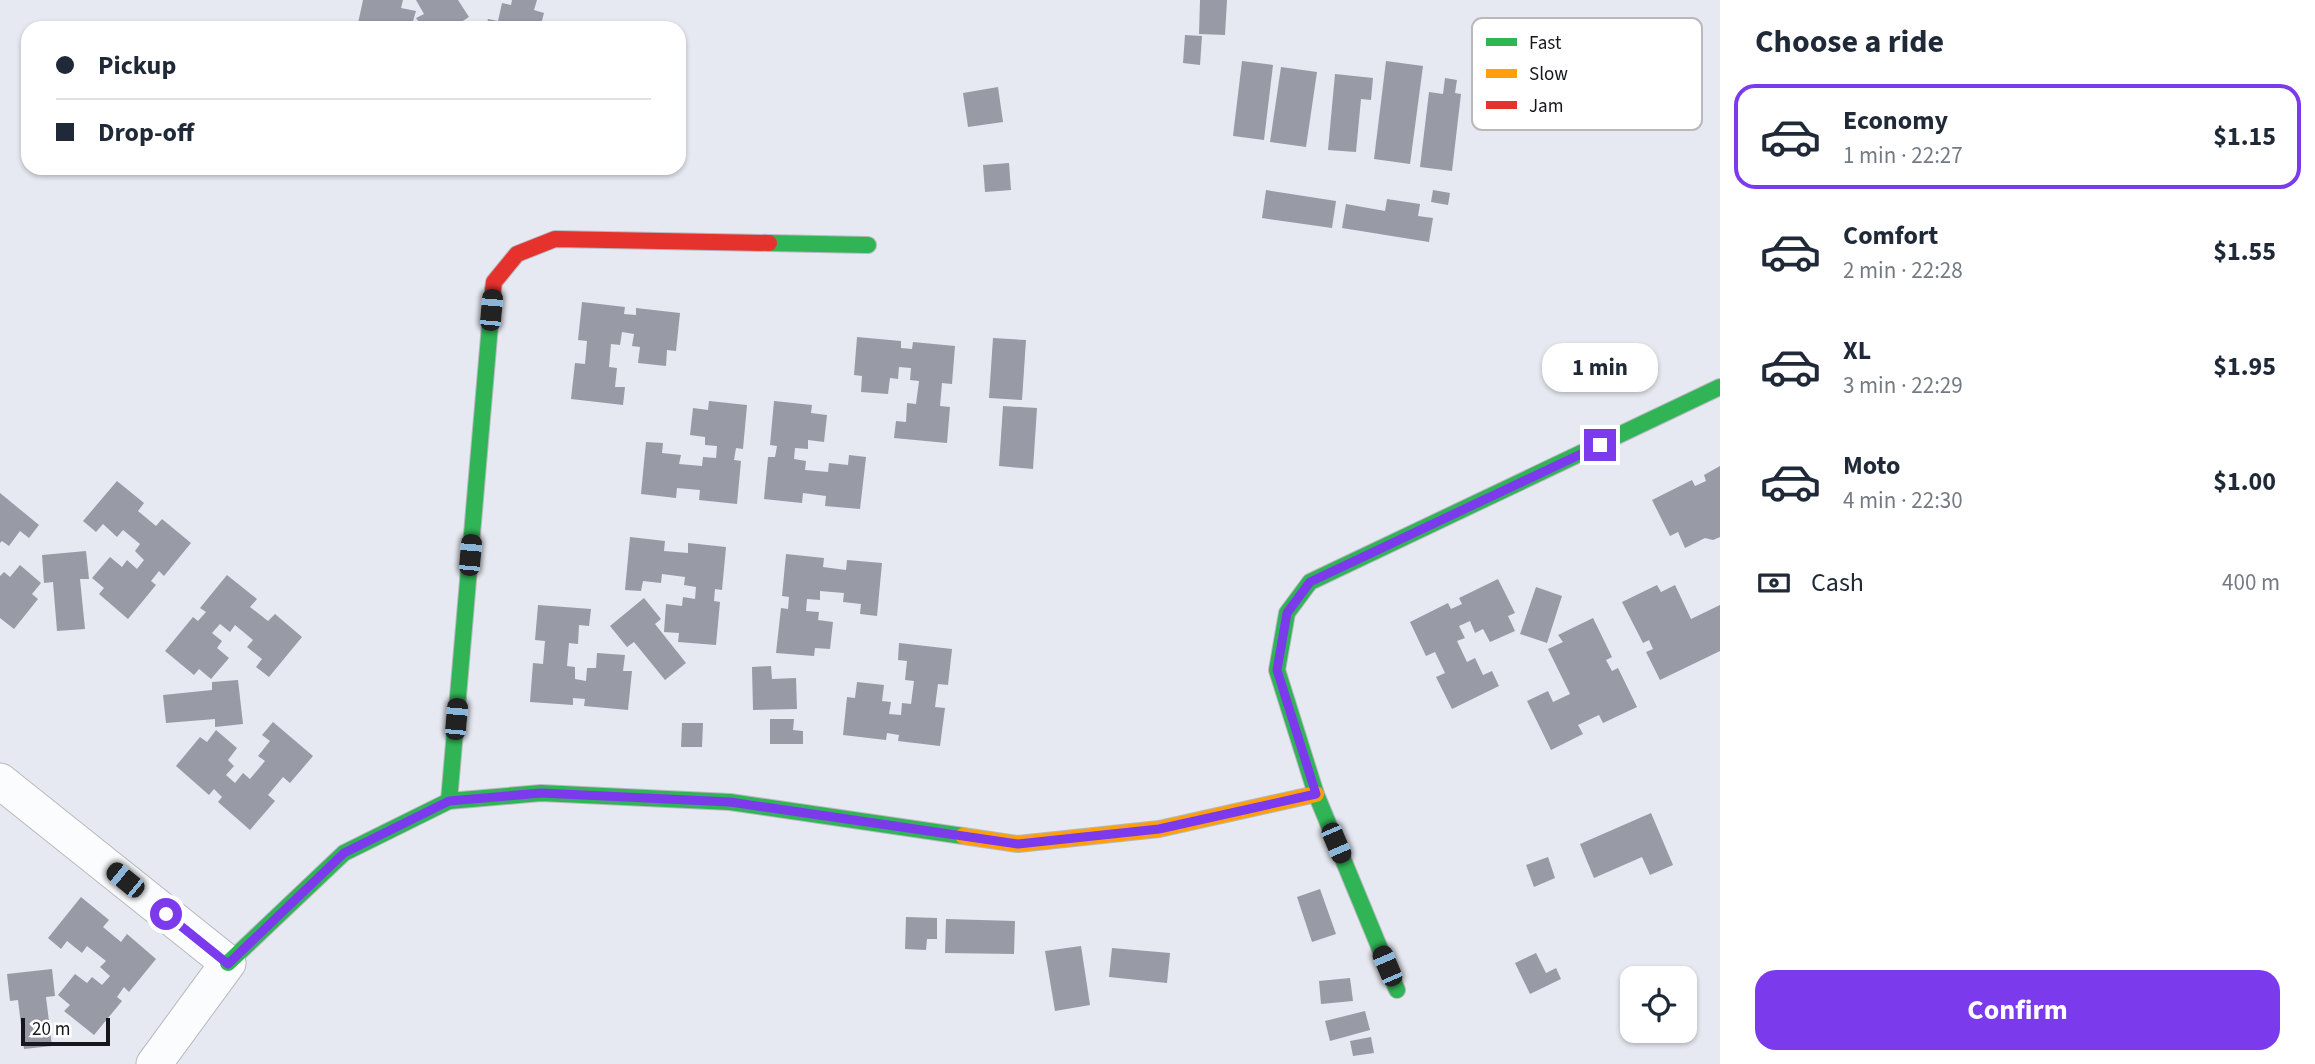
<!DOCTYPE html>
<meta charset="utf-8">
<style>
:root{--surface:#fff;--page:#f2f2f3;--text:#1f2937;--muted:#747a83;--line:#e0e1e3;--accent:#7c3aed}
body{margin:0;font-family:"Source Sans 3",sans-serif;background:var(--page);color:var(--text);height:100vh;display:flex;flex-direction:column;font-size:26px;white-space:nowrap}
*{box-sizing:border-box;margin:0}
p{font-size:23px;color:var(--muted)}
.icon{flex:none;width:38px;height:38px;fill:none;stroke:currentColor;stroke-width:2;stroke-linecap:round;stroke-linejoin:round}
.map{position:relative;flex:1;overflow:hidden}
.drawer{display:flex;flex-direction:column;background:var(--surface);width:595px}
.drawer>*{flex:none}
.top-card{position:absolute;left:21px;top:21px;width:665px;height:154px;border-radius:21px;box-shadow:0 2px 5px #0004;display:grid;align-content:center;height:154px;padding:0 35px;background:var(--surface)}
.buttons{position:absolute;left:1620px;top:966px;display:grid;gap:14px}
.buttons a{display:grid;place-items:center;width:77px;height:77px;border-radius:14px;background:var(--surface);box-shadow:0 2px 5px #0004;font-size:35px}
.scale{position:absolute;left:21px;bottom:18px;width:89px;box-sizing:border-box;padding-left:7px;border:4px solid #16171c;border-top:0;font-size:19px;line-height:24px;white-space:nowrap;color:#16171c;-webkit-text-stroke:5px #fff;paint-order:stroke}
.end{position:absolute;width:32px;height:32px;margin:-16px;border:9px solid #7c3aed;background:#fff;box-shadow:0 0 0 4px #fff}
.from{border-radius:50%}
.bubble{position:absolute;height:49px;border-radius:21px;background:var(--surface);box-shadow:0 2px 5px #0004;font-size:23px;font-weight:700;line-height:49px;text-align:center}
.car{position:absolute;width:21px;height:42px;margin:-21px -10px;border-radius:9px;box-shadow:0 0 5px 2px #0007;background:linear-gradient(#222 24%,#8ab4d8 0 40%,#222 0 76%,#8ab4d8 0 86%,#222 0)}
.top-card b{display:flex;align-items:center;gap:24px;height:66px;font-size:26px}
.top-card b+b{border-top:2px solid var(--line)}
.top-card i{width:18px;height:18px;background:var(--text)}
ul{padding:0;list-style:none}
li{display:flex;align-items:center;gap:21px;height:105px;margin:0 14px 10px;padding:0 21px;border:4px solid transparent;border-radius:21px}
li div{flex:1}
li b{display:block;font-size:26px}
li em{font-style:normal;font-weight:700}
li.active{border-color:var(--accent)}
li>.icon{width:63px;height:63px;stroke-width:1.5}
h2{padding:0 35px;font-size:32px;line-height:84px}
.pay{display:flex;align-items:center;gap:18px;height:77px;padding:0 35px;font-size:26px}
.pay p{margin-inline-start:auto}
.primary-button{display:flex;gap:14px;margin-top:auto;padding:14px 35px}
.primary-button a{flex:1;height:80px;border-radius:21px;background:var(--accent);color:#fff;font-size:28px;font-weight:700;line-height:80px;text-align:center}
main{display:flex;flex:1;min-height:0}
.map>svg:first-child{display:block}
.building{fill:#989aa5}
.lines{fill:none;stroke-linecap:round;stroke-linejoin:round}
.street-casing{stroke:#b7b9c0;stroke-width:37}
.fast-casing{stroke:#b7b9c0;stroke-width:18}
.slow-casing{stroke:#b7b9c0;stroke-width:18}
.jam-casing{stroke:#b7b9c0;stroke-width:18}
.street{stroke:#fbfcfd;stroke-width:35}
.fast{stroke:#30b455;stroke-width:16}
.slow{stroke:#ff9f0a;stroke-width:16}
.jam{stroke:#e5322d;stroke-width:16}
.route{stroke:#7c3aed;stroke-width:9}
.key{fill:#fff;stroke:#b9b9bb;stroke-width:2}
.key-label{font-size:19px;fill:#16171c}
</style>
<main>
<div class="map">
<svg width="1720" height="1064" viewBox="0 0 1720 1064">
<rect width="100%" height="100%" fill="#e6e9f1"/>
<g class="building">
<polygon points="363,0 403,0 401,8 416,11 411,28 357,28"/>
<polygon points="416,0 458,0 469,17 452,28 423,28 416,18 424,14"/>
<polygon points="512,0 537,0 534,10 544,13 540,28 486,28 488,19 498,21 502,3 511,5"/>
<polygon points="1200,0 1227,0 1225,35 1199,34"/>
<polygon points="1185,35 1202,36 1200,65 1183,63"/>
<polygon points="1242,61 1273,65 1264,140 1233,136"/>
<polygon points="1386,61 1423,66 1410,164 1374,159"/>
<polygon points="1281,67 1317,72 1306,147 1270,142"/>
<polygon points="1335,74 1373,78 1371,100 1361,99 1356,152 1328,150"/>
<polygon points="1445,78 1457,80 1455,93 1461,94 1452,171 1420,167 1429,92 1443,94"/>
<polygon points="998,87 1003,122 968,127 963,93"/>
<polygon points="1009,163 1011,190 985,192 983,165"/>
<polygon points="1266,190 1336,201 1332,228 1262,218"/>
<polygon points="1433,190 1450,193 1448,205 1431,202"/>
<polygon points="1387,199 1420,204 1418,216 1433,218 1429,242 1342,228 1346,204 1385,211"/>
<polygon points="582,302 625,307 624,314 636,315 636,308 680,313 676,351 667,350 666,366 638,363 640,347 632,346 634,334 622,332 620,345 611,344 609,367 617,368 615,387 625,387 623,405 571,399 575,363 585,364 587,341 578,340"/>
<polygon points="857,337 901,341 901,348 912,349 913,342 955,346 952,384 942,383 940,406 950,407 947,443 894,438 896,421 906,422 907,403 916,404 919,381 910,380 911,368 899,367 898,379 890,378 888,394 861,392 862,376 854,375"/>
<polygon points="993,338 1026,340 1022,400 989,398"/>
<polygon points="709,401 747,405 743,449 736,448 734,460 741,461 737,504 699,500 700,490 677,488 676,498 641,494 646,442 663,443 662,453 681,455 679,464 702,466 703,457 716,458 717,446 705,445 705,437 690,435 693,408 708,410"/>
<polygon points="774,401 812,405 811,413 827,415 824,442 808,440 808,449 795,448 794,459 806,461 805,470 828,472 829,463 848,465 849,455 866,457 860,509 825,506 826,496 803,493 802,503 764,499 768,457 775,457 777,446 770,445"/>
<polygon points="1003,406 1037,408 1033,469 999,466"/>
<polygon points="1720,466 1720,537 1713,540 1705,538 1685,548 1678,532 1670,536 1652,500 1692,480 1695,486 1706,481 1704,475"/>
<polygon points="117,481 144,503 138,511 156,526 162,519 191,543 164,576 159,571 151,581 156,585 128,619 99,594 104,588 92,578 110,557 122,567 127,560 137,569 144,560 135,551 140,544 123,530 117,537 103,524 96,532 83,521"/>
<polygon points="0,493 39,525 29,538 20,531 9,546 2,541 0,543"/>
<polygon points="630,537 665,541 664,551 688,553 688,543 726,547 722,590 715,589 714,601 720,602 716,645 678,642 679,633 664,632 666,604 682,606 683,597 695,599 696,587 684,585 685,577 662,574 661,583 643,581 641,591 625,590"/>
<polygon points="86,551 89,579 80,579 85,629 57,631 53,582 44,583 42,555"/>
<polygon points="786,554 824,558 823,567 846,570 847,560 882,563 877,616 860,614 861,604 843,602 844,593 820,591 820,600 807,599 806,611 819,612 818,620 833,622 830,649 815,648 814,656 776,653 781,608 788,609 789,597 782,596"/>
<polygon points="20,565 41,583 32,594 38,599 14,629 0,618 0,576 4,572 10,577"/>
<polygon points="227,575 257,599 250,607 268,621 275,614 302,637 269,677 256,667 262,659 247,647 253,640 235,625 230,632 220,624 212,633 222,641 217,648 229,658 211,679 199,669 194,675 165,651 193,617 198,621 206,612 200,608"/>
<polygon points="1498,579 1515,613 1508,616 1515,631 1490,642 1483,629 1475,633 1470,621 1459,626 1465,638 1457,641 1467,662 1475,658 1483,675 1492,671 1499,686 1452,709 1436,677 1445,673 1435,652 1426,656 1410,622 1448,603 1451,609 1462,604 1459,598"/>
<polygon points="1657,585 1661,592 1675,585 1691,619 1720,605 1720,651 1660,680 1646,652 1653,649 1649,640 1643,643 1622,602"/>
<polygon points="1536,587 1562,596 1547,643 1520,634"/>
<polygon points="644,598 661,619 655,624 686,663 665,680 634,642 627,647 610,626"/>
<polygon points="538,605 591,609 589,626 579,625 578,644 569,643 567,666 575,667 575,679 586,681 587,668 596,668 597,653 625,655 623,671 632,671 628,710 584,706 585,699 573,698 573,705 530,702 533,663 543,664 545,641 535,640"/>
<polygon points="1593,618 1612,657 1606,660 1612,671 1618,668 1637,707 1603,723 1599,715 1578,725 1583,734 1551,750 1527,701 1548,691 1553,702 1570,694 1548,649 1563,642 1558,635"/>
<polygon points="899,643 952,649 948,685 938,684 935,707 945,708 940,746 898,741 899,735 887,733 886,740 843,735 847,697 855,698 857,682 884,685 882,701 891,702 889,714 901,715 902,703 911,704 914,681 905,680 907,661 898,660"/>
<polygon points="771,666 772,679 796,678 797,709 753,710 752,667"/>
<polygon points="238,680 243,724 215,727 215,719 166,723 163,695 212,690 212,682"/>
<polygon points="770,719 794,719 793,730 803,731 803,744 770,744"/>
<polygon points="273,722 313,756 290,783 283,777 268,795 275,801 250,830 218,802 222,797 214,789 209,795 176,766 200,737 207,742 216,730 237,748 228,760 234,766 226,775 235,783 243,773 250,779 265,761 258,756 270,741 262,735"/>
<polygon points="682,723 703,723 702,747 681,747"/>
<polygon points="1651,813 1673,865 1650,875 1642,857 1594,878 1580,844"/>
<polygon points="1548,857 1555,878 1534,887 1526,865"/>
<polygon points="1320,889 1336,934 1312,942 1297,897"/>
<polygon points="81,897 109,920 103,927 121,942 127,934 156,959 129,992 124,987 117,997 122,1001 94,1035 64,1011 70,1005 58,995 75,974 87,983 92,977 102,985 110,976 100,967 106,961 87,946 82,953 67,941 61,949 48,938"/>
<polygon points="906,917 937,918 937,939 927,939 926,950 905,949"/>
<polygon points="946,919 1015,921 1014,954 945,953"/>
<polygon points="1081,946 1090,1005 1055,1011 1045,951"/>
<polygon points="1112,948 1170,953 1167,983 1109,977"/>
<polygon points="1536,953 1546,973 1556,968 1561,979 1530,994 1515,963"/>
<polygon points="52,969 55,996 46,997 52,1046 24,1049 18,1000 10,1001 7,974"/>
<polygon points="1350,978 1353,1001 1321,1004 1319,981"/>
<polygon points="1365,1011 1370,1030 1330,1041 1325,1021"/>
<polygon points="1371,1037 1374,1053 1353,1056 1350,1041"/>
</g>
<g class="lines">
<defs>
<polyline id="street" points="0,781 228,963 154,1064"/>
<g id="fast">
<polyline points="769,243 868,245"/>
<polyline points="449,801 493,290"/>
<polyline points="228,963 344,853 449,801 541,793 730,802 963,836"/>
<polyline points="1397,990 1316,794 1277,670 1287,613 1310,582 1720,387"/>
</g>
<polyline id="slow" points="963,836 1018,844 1159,829 1316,794"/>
<polyline id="jam" points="493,290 494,282 517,254 555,239 769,243"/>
</defs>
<use href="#street" class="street-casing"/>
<use href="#fast" class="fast-casing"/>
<use href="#slow" class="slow-casing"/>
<use href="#jam" class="jam-casing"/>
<use href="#street" class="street"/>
<use href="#fast" class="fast"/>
<use href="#slow" class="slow"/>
<use href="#jam" class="jam"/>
</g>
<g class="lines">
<polyline class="route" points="166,914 228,964 344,853 449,801 541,793 730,802 1018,844 1159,829 1316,794 1277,670 1287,613 1310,582 1600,445"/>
</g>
<rect x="1472" y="18" width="230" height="112" rx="10" class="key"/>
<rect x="1486" y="38" width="31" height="8" fill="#30b455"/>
<rect x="1486" y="69" width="31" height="9" fill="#ff9f0a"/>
<rect x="1486" y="101" width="31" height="8" fill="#e5322d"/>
<g class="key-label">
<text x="1529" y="49">Fast</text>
<text x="1529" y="80">Slow</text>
<text x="1529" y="112">Jam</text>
</g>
</svg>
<div class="buttons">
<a><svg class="icon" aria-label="locate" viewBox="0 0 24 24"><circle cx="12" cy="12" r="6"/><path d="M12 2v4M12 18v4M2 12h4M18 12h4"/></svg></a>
</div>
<div class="scale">20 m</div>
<i class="end from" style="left:166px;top:914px"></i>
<i class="end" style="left:1600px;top:445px"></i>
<div class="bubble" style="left:1542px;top:343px;width:116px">1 min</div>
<i class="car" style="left:491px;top:310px;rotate:5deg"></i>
<i class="car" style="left:470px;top:555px;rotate:5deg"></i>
<i class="car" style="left:456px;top:719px;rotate:5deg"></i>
<i class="car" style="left:1336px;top:843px;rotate:157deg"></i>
<i class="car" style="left:125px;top:880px;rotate:309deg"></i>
<i class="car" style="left:1387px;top:966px;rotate:337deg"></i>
<div class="top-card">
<b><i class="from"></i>Pickup</b>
<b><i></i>Drop-off</b>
</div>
</div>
<section class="drawer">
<h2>Choose a ride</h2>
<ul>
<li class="active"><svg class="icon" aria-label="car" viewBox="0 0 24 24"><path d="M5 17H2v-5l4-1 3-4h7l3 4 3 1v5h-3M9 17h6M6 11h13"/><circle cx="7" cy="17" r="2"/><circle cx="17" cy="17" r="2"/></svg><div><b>Economy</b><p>1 min · 22:27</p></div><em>$1.15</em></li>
<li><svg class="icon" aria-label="car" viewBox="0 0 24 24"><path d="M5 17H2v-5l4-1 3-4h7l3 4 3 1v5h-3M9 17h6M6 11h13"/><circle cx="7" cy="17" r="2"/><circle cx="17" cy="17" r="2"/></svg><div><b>Comfort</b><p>2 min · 22:28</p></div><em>$1.55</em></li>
<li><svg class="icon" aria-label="car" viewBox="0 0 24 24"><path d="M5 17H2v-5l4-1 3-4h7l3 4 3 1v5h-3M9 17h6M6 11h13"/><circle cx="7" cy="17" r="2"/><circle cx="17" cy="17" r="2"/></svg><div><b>XL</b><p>3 min · 22:29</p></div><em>$1.95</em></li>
<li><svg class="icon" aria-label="car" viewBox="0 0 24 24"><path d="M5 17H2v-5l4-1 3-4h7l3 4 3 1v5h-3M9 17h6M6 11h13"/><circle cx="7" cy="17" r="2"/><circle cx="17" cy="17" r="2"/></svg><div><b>Moto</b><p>4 min · 22:30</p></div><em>$1.00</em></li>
</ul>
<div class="pay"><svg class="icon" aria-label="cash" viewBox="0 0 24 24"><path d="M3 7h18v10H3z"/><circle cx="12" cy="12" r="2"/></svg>Cash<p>400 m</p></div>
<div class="primary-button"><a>Confirm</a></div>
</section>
</main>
